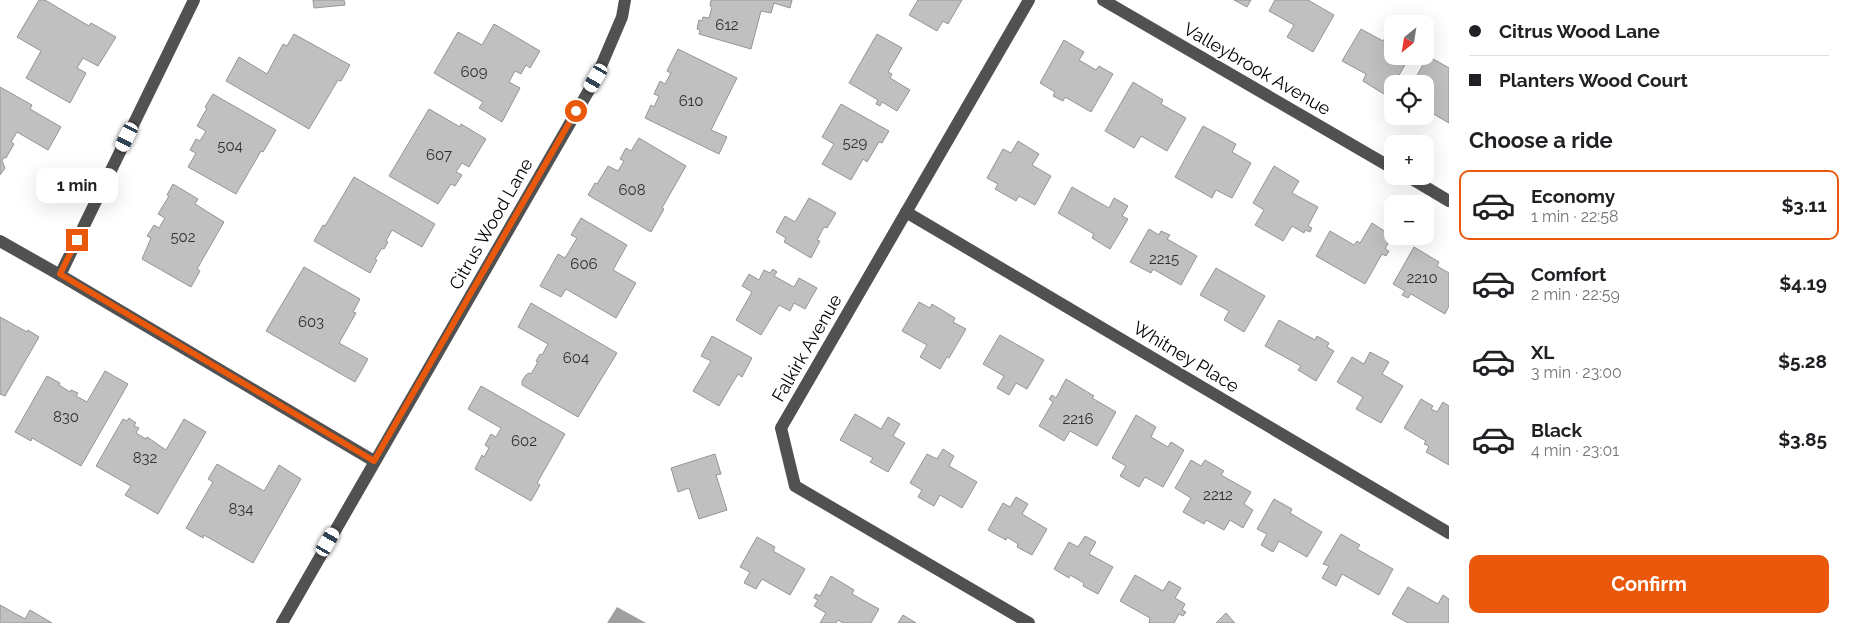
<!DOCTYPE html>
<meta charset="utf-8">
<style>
:root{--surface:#fff;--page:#f2f2f2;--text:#202124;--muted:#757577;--line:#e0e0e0;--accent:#ea580c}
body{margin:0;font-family:Raleway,sans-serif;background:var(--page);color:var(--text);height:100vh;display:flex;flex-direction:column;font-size:19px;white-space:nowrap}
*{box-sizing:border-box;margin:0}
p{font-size:16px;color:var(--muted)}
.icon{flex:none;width:28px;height:28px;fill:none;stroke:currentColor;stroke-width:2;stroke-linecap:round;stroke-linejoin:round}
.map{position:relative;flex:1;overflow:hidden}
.details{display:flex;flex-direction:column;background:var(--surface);width:400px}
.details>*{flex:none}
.banner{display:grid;align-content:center;height:110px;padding:0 20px;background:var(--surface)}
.needle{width:32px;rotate:210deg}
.fabs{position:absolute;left:1384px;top:15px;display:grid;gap:10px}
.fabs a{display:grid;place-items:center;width:50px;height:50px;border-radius:10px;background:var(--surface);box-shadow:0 5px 20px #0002;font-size:25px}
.end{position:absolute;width:22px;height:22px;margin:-11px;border:6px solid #ea580c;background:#fff;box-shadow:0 0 0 2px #fff}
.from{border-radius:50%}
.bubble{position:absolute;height:35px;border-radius:10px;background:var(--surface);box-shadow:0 5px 20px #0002;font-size:16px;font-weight:700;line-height:35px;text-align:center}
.car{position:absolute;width:15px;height:30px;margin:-15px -8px;border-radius:6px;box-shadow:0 0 4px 1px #0007;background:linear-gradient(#fff 24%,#345 0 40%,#fff 0 76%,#345 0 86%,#fff 0)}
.banner b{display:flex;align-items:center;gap:18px;height:48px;font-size:19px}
.banner b+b{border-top:1px solid var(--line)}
.banner i{width:12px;height:12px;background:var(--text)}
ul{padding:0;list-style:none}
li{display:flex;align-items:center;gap:15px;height:70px;margin:0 10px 8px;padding:0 10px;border:2px solid transparent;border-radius:10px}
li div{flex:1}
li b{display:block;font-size:19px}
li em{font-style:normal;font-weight:700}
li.current{border-color:var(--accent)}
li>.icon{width:45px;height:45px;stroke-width:1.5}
h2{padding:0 20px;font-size:22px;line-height:60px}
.button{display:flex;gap:10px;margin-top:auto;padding:10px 20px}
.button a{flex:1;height:58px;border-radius:10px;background:var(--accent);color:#fff;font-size:20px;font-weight:700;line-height:58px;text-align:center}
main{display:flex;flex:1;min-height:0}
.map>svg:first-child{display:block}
.water{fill:#9f9f9f}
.building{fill:#c0c0c0;stroke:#959595}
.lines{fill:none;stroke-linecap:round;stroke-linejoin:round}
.minor{stroke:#515151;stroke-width:12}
.route{stroke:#ea580c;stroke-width:6}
.labels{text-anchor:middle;stroke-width:4;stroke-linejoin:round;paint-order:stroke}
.number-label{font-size:15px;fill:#303030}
.street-label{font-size:18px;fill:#000;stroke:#fff}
</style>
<main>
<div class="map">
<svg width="1449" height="623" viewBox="0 0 1449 623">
<rect width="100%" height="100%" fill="#fff"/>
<polygon class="water" points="617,607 646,623 607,623"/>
<g class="building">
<polygon points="39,0 45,0 89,26 91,23 116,37 98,66 83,58 77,68 86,73 70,103 26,78 41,51 17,37"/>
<polygon points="313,0 344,0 345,5 314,8"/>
<polygon points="711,0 792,0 790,8 774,3 771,13 761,11 751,49 699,34 700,30 697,29 699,20 702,21 703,17 709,18 712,7 710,6"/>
<polygon points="918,0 962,0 948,24 943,21 937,31 909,15"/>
<polygon points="1234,0 1251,0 1247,7"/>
<polygon points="1275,0 1308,0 1334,15 1313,52 1287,37 1294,25 1269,11"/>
<polygon points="494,24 540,51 530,68 526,65 521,74 515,71 509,82 520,88 502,122 479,108 483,102 434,73 458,32 482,45"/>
<polygon points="1361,29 1383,41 1389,31 1392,33 1392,56 1410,56 1394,84 1392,84 1387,96 1363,81 1366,74 1342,61"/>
<polygon points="294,34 350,65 341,81 338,80 309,129 226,81 239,57 267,74 283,44 287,46"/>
<polygon points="877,34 902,48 888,72 892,74 890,78 910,90 897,111 882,102 880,106 876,104 878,100 849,83"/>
<polygon points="1064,40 1084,52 1079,60 1096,70 1099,66 1113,74 1091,112 1065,97 1063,101 1053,96 1055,92 1040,83"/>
<polygon points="678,49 737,78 711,130 727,137 719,154 645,118 651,105 654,107 659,96 654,94 660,81 665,84 671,73 667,71"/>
<polygon points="1428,56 1449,68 1449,123 1425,109 1425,84 1412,84"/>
<polygon points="1133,82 1163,100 1161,104 1186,118 1167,151 1141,136 1134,148 1105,131"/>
<polygon points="0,87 32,105 30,109 61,127 48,150 17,132 11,142 14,144 6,158 4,157 2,161 5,168 0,175"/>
<polygon points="213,94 276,130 263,152 261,151 236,194 188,167 196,153 190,150 196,139 200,141 206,131 197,126 207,108 205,107"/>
<polygon points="841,104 889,131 882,143 879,142 867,162 863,159 851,180 822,164 834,144 822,137"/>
<polygon points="429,109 460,127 461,124 486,139 469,167 462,163 456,172 462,175 455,186 451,184 438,204 389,176"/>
<polygon points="1203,126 1236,144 1232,152 1251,163 1232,198 1216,190 1212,198 1175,177"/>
<polygon points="639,138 686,166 662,208 664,209 651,232 588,195 595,183 597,184 608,166 618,171 624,161 620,159 626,148 631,151"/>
<polygon points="1018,141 1039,154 1032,165 1051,176 1035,205 1019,196 1016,201 995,189 998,184 987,178 1003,149 1011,153"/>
<polygon points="1274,166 1299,181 1292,193 1318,207 1308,226 1312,228 1310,232 1305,230 1304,233 1292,226 1283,241 1255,225 1264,210 1253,203"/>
<polygon points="354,177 435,224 422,247 392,230 386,241 388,242 384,249 382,248 375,259 377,260 370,273 314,241 323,225 325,226"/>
<polygon points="173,184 198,199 195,204 224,222 197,269 200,271 191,287 142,259 151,238 147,236 154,225 159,228 165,218 158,214 169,196 167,195"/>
<polygon points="1072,187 1109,208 1114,198 1128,206 1122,216 1128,219 1110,249 1092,238 1094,234 1058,213"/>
<polygon points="809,198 836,213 827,228 824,227 817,240 820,241 811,258 784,242 786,238 776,232 785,216 795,222"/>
<polygon points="581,218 627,245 613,270 636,283 616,318 566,289 561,297 540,286 558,254 565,258 577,238 571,235"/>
<polygon points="1372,223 1392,236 1385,249 1389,251 1386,256 1382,254 1365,284 1316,256 1330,231 1354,245 1357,241 1360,243"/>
<polygon points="1149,229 1159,235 1161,231 1170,235 1167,239 1197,256 1181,285 1153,269 1151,273 1130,262"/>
<polygon points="1414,247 1439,262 1437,266 1449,273 1449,306 1445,314 1411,294 1408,298 1402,295 1405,291 1393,284"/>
<polygon points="304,267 360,299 353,312 356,313 339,343 368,359 355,382 266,331"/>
<polygon points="1216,268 1265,296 1244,332 1224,320 1229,311 1200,295"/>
<polygon points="773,269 777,272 774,276 794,287 799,278 817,288 805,309 794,303 790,311 779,305 761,335 736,320 752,292 742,286 749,274 759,280 764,270 770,273"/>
<polygon points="919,302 930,308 932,304 955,318 953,322 966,329 949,358 947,357 940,369 920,357 927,345 902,331"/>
<polygon points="531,303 617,353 578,417 522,385 522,381 526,375 529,373 531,374 538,362 536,361 540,354 542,355 548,344 518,327"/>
<polygon points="0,317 27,332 28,330 39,337 5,396 0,394"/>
<polygon points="1279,320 1315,340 1317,336 1329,343 1327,347 1334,351 1316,381 1298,370 1301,366 1265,346"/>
<polygon points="1000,335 1044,360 1027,389 1016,383 1009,395 997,388 1004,376 983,364"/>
<polygon points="712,336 752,358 742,377 738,374 719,406 693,391 711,361 701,356"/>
<polygon points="1370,352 1389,362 1382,374 1403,386 1381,423 1356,409 1363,397 1337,382 1352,357 1364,364"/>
<polygon points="105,371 128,384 81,466 32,438 31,441 15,432 47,376 60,383 59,385 70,392 71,390 78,393 76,396 87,402"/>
<polygon points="1066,379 1094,396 1092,398 1116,412 1097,446 1070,431 1064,441 1039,426 1053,402 1049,399 1052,395 1056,398"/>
<polygon points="481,386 565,434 537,483 540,485 531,501 475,469 482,455 484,457 489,448 485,445 491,434 496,437 501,428 468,409"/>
<polygon points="1421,399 1433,406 1431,409 1437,412 1443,402 1449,406 1449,465 1426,452 1429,446 1424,444 1426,441 1404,428"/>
<polygon points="855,414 881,429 888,417 900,424 893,436 905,443 888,472 870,462 873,458 840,440"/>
<polygon points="1136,415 1156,427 1151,437 1168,447 1171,442 1184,450 1163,487 1145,477 1139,487 1120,476 1126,466 1112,458"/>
<polygon points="129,418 136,423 134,426 139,428 136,433 146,439 147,437 166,450 184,419 206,432 158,514 125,495 131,486 96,466 123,419 127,421"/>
<polygon points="943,449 954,456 949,466 977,482 962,508 940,495 934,506 918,497 922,490 910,483 927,454 937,459"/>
<polygon points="715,454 721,474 716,475 727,510 699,519 689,488 678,492 671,468"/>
<polygon points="1191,460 1201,466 1205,460 1224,471 1221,475 1251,492 1244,504 1253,510 1243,528 1230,520 1224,530 1206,520 1204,524 1183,512 1191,498 1175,488"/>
<polygon points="217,464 264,491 279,465 301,479 253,563 204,535 203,538 186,528 213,482 208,479"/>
<polygon points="1016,497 1028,504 1022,514 1047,529 1032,555 1017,547 1018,544 1007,537 1006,540 988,530 1003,503 1010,507"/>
<polygon points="1274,499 1292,509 1290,513 1322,532 1307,557 1279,541 1273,552 1261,545 1267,534 1257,529"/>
<polygon points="1341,534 1360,545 1357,549 1393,569 1379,595 1342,574 1336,586 1322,578 1329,566 1323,564"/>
<polygon points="1085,536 1096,542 1089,554 1113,567 1098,594 1083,586 1084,583 1070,575 1069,578 1054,569 1069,542 1078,547"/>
<polygon points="757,537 775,547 773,551 805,569 790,595 762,579 756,589 744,583 750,572 740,567"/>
<polygon points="1135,575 1163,591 1169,581 1181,588 1175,598 1185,604 1182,610 1186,612 1183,616 1179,614 1174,623 1149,623 1150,618 1120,601"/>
<polygon points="831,576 854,590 852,594 879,609 871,623 843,623 838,620 836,623 820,623 826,613 814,606 818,600 814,598 816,594 820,596"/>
<polygon points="1408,587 1438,604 1443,595 1449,599 1449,623 1408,623 1392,614"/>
<polygon points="0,605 25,619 30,610 52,623 0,623"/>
<polygon points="1226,613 1235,623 1216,623"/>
<polygon points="903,615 916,623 898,623"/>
</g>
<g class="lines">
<g class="minor">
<polyline points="1103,0 1392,168"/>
<polyline points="1407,176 1449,201"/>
<polyline points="906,212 1449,533"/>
<polyline points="0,241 60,275 374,461"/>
<polyline points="60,275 194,0"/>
<polyline points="282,623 596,78 622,17 625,0"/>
<polyline points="1029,623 795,486 781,428 1029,0"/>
</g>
</g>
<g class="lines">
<polyline class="route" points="77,240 60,274 374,461 576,111"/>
</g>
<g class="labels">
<g class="number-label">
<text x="727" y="30">612</text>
<text x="474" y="77">609</text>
<text x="691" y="106">610</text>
<text x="855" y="148">529</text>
<text x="230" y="151">504</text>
<text x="439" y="160">607</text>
<text x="632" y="195">608</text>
<text x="183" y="242">502</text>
<text x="1164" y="264">2215</text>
<text x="584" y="269">606</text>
<text x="1422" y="283">2210</text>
<text x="311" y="327">603</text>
<text x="576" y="363">604</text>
<text x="66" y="422">830</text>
<text x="1078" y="424">2216</text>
<text x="524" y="446">602</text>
<text x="145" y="463">832</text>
<text x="1218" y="500">2212</text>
<text x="241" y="514">834</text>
</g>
<g class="street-label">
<text transform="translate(1257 69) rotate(30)" y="6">Valleybrook Avenue</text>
<text transform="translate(491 224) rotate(-60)" y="6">Citrus Wood Lane</text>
<text transform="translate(807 348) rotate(-60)" y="6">Falkirk Avenue</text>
<text transform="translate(1186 357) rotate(31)" y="6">Whitney Place</text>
</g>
</g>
</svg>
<div class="fabs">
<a><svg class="needle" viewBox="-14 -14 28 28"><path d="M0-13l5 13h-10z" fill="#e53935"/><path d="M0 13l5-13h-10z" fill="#757577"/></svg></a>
<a><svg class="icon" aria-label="locate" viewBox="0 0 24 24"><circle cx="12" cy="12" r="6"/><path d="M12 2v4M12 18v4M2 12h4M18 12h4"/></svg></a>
<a>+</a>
<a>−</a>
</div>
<i class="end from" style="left:576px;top:111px"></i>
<i class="end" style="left:77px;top:240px"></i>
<div class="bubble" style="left:36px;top:168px;width:82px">1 min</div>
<i class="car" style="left:596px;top:78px;rotate:210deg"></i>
<i class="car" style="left:127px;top:137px;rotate:206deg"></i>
<i class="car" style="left:328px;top:542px;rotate:30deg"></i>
</div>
<section class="details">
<div class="banner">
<b><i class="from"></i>Citrus Wood Lane</b>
<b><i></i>Planters Wood Court</b>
</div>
<h2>Choose a ride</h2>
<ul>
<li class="current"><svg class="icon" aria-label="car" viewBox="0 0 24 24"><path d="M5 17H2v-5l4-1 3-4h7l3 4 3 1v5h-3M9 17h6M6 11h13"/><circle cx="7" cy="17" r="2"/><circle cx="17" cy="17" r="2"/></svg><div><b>Economy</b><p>1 min · 22:58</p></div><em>$3.11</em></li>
<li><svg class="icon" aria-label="car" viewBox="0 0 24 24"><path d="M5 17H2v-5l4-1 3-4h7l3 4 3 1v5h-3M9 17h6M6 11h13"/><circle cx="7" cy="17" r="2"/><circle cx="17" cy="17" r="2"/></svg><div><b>Comfort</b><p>2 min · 22:59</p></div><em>$4.19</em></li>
<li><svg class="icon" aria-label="car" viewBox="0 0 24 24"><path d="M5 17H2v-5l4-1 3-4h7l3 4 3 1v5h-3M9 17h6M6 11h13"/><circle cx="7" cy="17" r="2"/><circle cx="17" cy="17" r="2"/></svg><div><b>XL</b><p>3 min · 23:00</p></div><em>$5.28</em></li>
<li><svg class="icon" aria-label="car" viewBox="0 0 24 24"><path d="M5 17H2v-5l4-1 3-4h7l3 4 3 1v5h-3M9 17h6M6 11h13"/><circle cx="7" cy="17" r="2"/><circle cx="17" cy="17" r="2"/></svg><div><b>Black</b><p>4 min · 23:01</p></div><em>$3.85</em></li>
</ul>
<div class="button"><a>Confirm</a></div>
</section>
</main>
